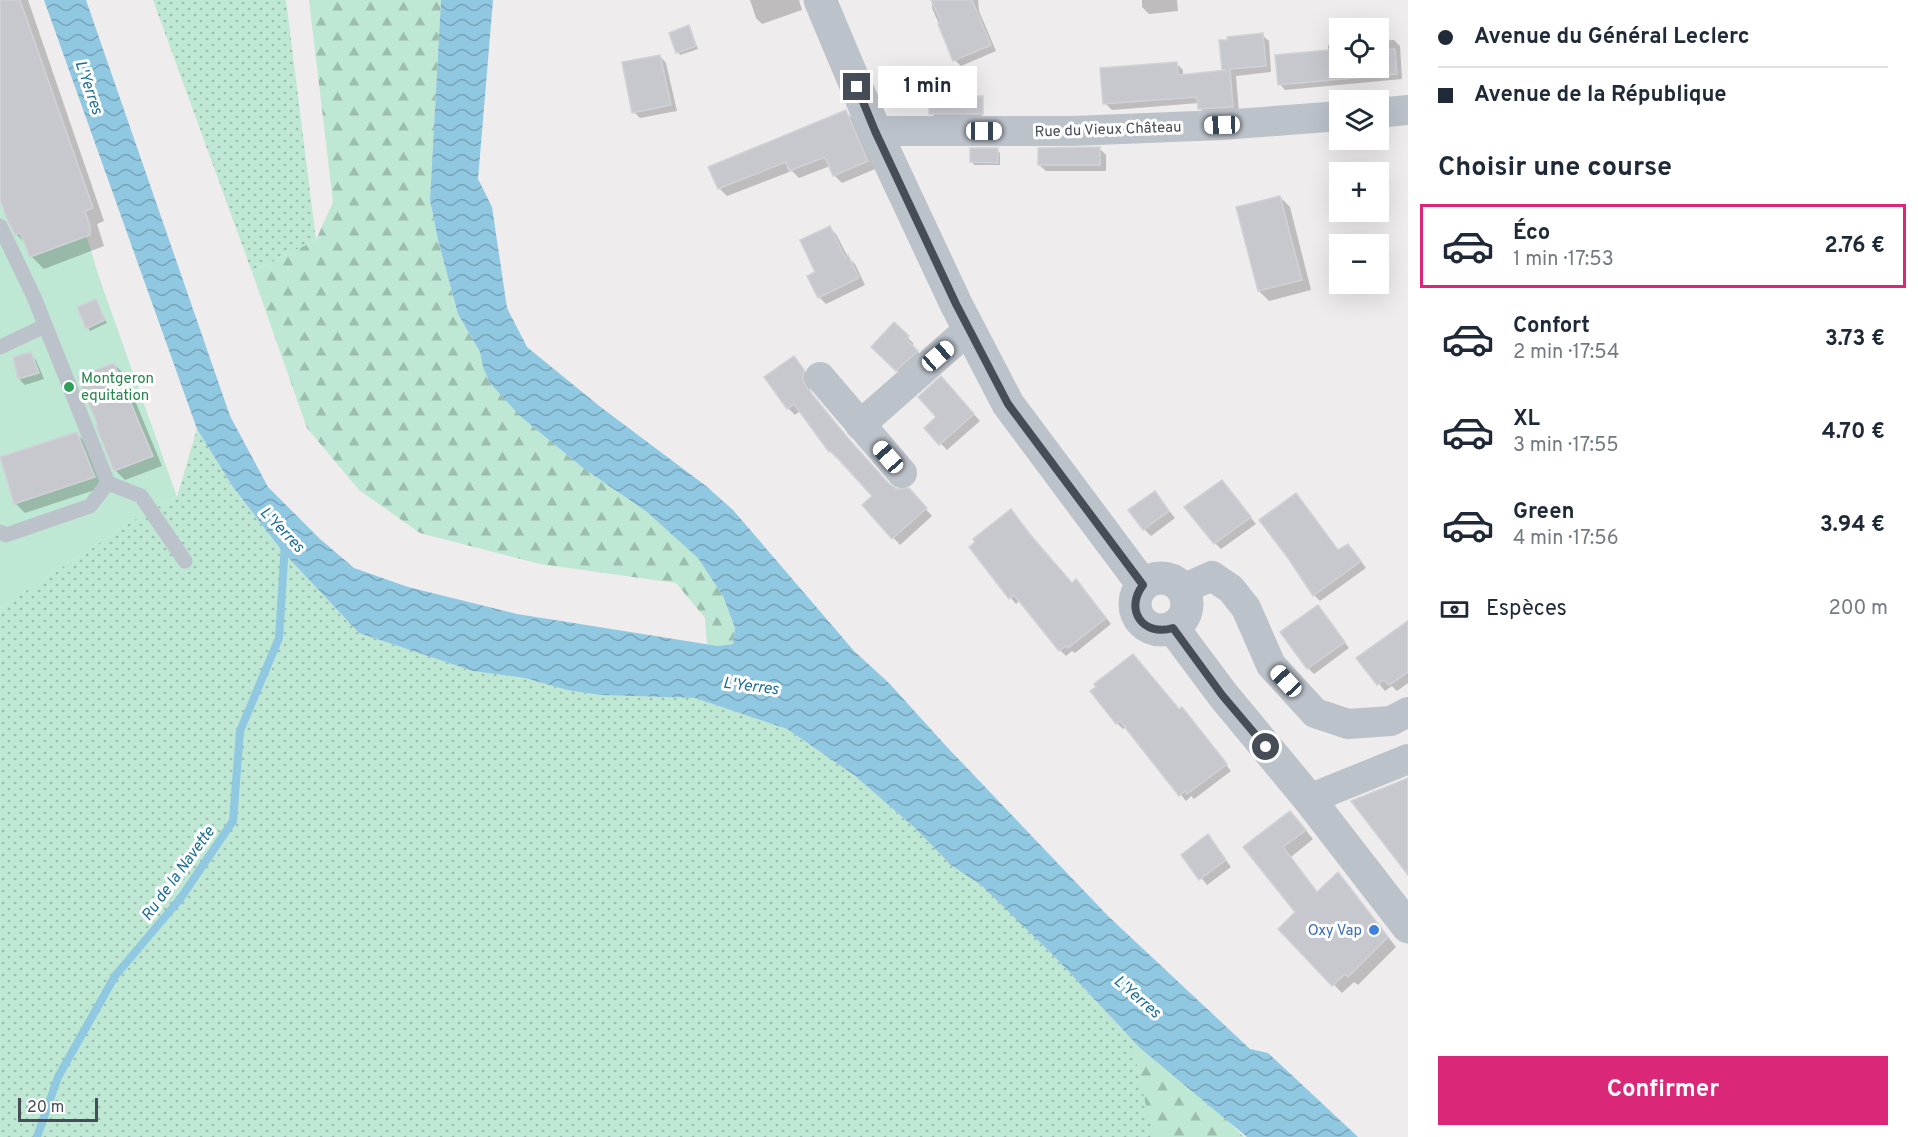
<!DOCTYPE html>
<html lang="fr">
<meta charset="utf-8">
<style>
:root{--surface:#fff;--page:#f6f6f7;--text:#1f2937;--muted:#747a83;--line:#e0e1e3;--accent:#db2777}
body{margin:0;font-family:Overpass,sans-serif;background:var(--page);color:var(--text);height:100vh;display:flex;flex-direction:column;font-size:22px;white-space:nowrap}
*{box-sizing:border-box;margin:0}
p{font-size:20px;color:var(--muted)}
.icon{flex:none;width:33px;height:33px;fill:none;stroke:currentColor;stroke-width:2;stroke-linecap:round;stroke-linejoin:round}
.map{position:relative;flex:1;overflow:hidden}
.side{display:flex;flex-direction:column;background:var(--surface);width:510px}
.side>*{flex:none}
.guide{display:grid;align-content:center;height:132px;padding:0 30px;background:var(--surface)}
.fabs{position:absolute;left:1329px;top:18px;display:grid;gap:12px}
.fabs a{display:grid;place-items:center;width:60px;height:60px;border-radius:0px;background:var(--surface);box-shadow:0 6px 24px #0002;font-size:30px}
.scale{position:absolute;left:18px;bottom:15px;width:80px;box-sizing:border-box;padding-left:6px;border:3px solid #464d57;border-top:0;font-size:16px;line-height:21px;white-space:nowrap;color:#464d57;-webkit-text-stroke:4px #fff;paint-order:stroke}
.end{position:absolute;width:27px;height:27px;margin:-14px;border:8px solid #464d57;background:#fff;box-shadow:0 0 0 3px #fff}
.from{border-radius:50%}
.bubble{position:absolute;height:42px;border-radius:0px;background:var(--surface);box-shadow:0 6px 24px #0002;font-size:20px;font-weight:700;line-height:42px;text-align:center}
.car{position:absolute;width:18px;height:36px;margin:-18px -9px;border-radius:8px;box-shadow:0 0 4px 2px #0007;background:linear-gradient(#fff 24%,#345 0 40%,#fff 0 76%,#345 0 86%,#fff 0)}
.guide b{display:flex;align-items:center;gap:21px;height:57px;font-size:22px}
.guide b+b{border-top:2px solid var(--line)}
.guide i{width:15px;height:15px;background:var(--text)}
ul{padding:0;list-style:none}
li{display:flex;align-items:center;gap:18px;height:84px;margin:0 12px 9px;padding:0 18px;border:3px solid transparent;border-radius:0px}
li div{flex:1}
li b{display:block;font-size:22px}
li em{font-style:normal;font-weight:700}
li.on{border-color:var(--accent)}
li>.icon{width:54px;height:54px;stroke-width:1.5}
h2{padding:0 30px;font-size:27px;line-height:72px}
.pay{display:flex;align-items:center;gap:15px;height:66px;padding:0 30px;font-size:22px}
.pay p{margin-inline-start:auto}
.button{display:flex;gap:12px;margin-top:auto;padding:12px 30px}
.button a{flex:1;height:69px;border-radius:0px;background:var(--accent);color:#fff;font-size:24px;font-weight:700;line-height:69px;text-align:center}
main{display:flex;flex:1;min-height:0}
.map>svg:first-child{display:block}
.green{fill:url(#green-dots)}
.forest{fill:url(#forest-firs)}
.pitch{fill:#bee8d3}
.water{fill:url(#water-waves)}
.shadow{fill:#0003}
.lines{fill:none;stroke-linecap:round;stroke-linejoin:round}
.stream{stroke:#90c7e1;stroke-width:8}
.building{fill:#c7c8ce;stroke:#d0d2d7;stroke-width:1.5}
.service{stroke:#bcc2ca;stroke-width:15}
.minor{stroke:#bcc2ca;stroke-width:30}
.tertiary{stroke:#bcc2ca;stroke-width:33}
.route{stroke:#464d57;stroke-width:8}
.leisure-dot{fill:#2e9e5b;stroke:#fff;stroke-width:2}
.shop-dot{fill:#3f7fe0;stroke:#fff;stroke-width:2}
.labels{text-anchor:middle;stroke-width:6;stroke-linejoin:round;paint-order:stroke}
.street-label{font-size:15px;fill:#464d57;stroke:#fff}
.leisure-label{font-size:15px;fill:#27864d;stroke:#fff;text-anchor:start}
.shop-label{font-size:15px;fill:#366cbe;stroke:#fff;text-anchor:end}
.water-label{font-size:16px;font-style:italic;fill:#1b6e95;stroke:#fff}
</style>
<main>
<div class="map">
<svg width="1408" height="1137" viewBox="0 0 1408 1137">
<defs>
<pattern id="green-dots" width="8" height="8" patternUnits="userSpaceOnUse" patternTransform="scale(1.5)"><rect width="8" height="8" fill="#bee8d3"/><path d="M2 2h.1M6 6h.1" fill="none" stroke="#9cbeae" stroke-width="1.8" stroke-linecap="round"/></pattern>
<pattern id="forest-firs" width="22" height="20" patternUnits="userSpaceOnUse" patternTransform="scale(1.5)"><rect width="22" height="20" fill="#bee8d3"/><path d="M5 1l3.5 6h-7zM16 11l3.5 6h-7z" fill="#9cbeae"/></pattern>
<pattern id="water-waves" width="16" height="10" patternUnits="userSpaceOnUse" patternTransform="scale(1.5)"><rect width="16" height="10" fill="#90c7e1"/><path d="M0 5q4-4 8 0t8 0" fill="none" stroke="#77a4b9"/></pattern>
</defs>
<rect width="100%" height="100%" fill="#eeecec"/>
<g class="green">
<polygon points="153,0 286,0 316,240 252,272"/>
<polygon points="197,429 233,487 282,551 359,633 473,671 525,678 567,690 600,695 695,698 787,729 854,775 915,828 951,865 982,886 1056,958 1140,1048 1156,1137 0,1137 0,608 140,516 177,497"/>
</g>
<g class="forest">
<polygon points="309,0 441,0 430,200 438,240 458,314 480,352 483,367 520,416 583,468 647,512 698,557 723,596 735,628 733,644 718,646 707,644 705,618 676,583 540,564 420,533 359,490 307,428 252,272 316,240 333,202"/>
<polygon points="1127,1021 1244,1137 1153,1137"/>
</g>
<polygon class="pitch" points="0,0 14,0 99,277 177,497 140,516 0,608"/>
<polygon class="water" points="44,0 86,0 230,416 268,487 320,539 354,568 408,587 517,614 718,646 733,644 735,628 723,596 698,558 647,512 583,468 520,416 490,383 483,367 480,352 458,314 438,240 430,200 441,0 493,0 478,179 492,207 507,308 527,347 598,405 706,486 733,510 854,651 889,683 946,746 1108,916 1250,1049 1268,1053 1358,1137 1247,1137 1140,1048 1056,958 982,886 951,865 915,828 854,775 787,729 695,698 600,695 567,690 525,678 473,671 359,633 282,551 233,487 197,429"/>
<g class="shadow">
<polygon points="0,0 28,0 104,221 97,224 104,246 44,269 31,256 26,244 16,234 0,195"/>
<polygon points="750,0 799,0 802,10 762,24 756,18"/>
<polygon points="932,0 978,0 979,11 996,51 961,66 955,60 932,8"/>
<polygon points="1142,0 1177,0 1178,11 1149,14 1142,7"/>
<polygon points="689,27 691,30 698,49 680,55 678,52"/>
<polygon points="1262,35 1269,41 1271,72 1236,76 1239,113 1206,115 1200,108 1199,103 1112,110 1105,103 1176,63 1183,70 1183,76 1225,71 1223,70"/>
<polygon points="1394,40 1400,46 1402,79 1285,90 1280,84 1328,51 1328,45 1340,44 1340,68 1378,68 1378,41"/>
<polygon points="660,56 666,63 677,111 640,118 634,112"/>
<polygon points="981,98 982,116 934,116 931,113 958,101"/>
<polygon points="846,112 854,120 875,169 842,183 834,175 830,166 799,178 792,171 727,196 719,188"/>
<polygon points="1100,149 1106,155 1106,171 1046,171 1039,165"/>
<polygon points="997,150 1000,153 1000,165 974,165 972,162"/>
<polygon points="1280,197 1290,207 1311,290 1269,301 1259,291"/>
<polygon points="830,228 836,234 848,257 855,264 865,285 826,304 819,297 809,277 817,273"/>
<polygon points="96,301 107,323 90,331 88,328"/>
<polygon points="894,324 914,344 912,346 924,358 903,376 873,347"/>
<polygon points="30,354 36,360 44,379 25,385 19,379 14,358"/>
<polygon points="794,357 810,378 809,387 813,396 854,445 890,487 915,497 932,516 900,545 864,505 874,496 838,456 836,458 830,451 800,411 795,415 788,408 766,377"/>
<polygon points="114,364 124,374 162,466 125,480 115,470"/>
<polygon points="948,385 980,421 947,450 926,428 938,417"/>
<polygon points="77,434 87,444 104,487 25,513 15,503"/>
<polygon points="1222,482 1256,524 1221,549 1215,543"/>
<polygon points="1155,493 1175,518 1151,536 1144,529"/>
<polygon points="1011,511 1073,584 1082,587 1111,624 1075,653 1072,651 1066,656 1060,650 1020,600 1016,604 1011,598 971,548"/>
<polygon points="1339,551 1353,551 1366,568 1320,601 1314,595 1289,557"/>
<polygon points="1323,613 1349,648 1314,674 1308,668"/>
<polygon points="1405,624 1408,627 1408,683 1397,691 1392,686 1385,691 1358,658"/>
<polygon points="1092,692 1179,710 1187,714 1231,771 1194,799 1191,796 1186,801 1126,726 1123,729 1117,723"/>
<polygon points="1299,822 1313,839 1291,857 1318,893 1346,883 1396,947 1358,985 1354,982 1342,993 1280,929 1297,913 1245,847"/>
<polygon points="1208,836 1231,867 1207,885 1183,855"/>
</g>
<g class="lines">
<polyline class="stream" points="37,1137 58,1077 115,976 180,899 233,821 240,731 279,638 285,544"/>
</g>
<g class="building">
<polygon points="0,0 20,0 93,208 85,211 90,226 90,235 30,257 20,233 15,235 7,219 0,200"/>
<polygon points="931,0 972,0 991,45 953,61 938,24 941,22"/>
<polygon points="689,25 696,46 676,53 669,33"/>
<polygon points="1263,33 1266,66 1230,69 1233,107 1198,109 1197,97 1103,104 1100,68 1177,62 1178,75 1227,70 1222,70 1219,40 1228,40 1227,37"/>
<polygon points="1339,49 1340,68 1378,68 1378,50 1395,49 1397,74 1278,85 1275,55"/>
<polygon points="660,55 671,105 632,113 622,62"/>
<polygon points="957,96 983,96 983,114 929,114 929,100 957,100"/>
<polygon points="846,110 868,161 833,176 825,157 789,171 786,162 718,189 708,167"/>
<polygon points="1100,147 1100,165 1038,165 1038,148"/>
<polygon points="970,148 998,148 998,163 970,162"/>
<polygon points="1280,196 1302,280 1258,291 1236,207"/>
<polygon points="830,226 845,257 848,255 859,278 818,298 807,276 815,272 800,240"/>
<polygon points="96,299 105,320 86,329 77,307"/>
<polygon points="894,322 909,336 906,339 918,351 896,371 871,347"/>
<polygon points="31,352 39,373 18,379 13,357"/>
<polygon points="794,356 804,370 803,380 807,388 847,437 889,484 897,489 909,488 927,508 892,539 862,505 872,496 831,451 829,452 794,404 787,409 764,377"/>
<polygon points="114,363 153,456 114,471 96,426 98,426 78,377"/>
<polygon points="941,376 974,414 939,445 924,428 936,417 918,397"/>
<polygon points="77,432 95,477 14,504 0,457"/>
<polygon points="1222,480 1251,517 1214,544 1184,507"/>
<polygon points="1155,491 1169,511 1143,530 1128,510"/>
<polygon points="1296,493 1338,550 1348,544 1361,561 1313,596 1288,558 1259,520"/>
<polygon points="1011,509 1032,537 1072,583 1076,579 1106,618 1068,648 1066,646 1059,651 1014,595 1009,599 969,547 975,542 973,539"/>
<polygon points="1318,605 1345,642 1307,669 1280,632"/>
<polygon points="1408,621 1408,672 1389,685 1384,680 1377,685 1356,658"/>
<polygon points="1133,654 1179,709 1182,707 1227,764 1187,794 1185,791 1179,796 1120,721 1116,724 1090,691 1096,687 1094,684"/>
<polygon points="1408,778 1408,875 1351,801"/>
<polygon points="1290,811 1306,830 1283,847 1317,892 1338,872 1388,937 1348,977 1345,974 1332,986 1278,929 1295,912 1243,847"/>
<polygon points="1208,834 1226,860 1199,880 1181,855"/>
</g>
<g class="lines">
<g class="service">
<polyline points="0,226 34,297 108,483 141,496 185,561"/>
<polyline points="0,347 45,326"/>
<polyline points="0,532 6,535 90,506 108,483"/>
</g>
<g class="minor">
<polyline points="1378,113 1408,110"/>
<polyline points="875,131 1072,131 1222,125 1340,116"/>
<polyline points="820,377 902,473"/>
<polyline points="860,425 968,330"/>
<polyline points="1183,589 1212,576 1231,589 1246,608 1271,665 1315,713 1348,724 1391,721 1408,712"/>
<polyline points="1309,799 1408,759"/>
</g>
<g class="tertiary">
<polyline points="820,0 875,131 956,304 1008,404 1143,585"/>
<circle cx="1161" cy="604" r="26"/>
<polyline points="1173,628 1223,695 1309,799 1408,927"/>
</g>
</g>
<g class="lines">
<path class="route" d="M857,87L875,131L956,304L1008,404L1143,585C1124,610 1143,637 1173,628L1222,695L1266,747"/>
</g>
<circle class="leisure-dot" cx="69" cy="387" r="6"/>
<circle class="shop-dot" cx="1374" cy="930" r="6"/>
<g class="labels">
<g class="street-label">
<text transform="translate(1108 129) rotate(-2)" y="5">Rue du Vieux Château</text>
</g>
<g class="leisure-label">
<text x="81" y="383">Montgeron<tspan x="81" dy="17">equitation</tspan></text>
</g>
<g class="shop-label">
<text x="1362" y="935">Oxy Vap</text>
</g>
<g class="water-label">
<text transform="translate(90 87) rotate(71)" y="6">L'Yerres</text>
<text transform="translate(283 529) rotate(46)" y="6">L'Yerres</text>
<text transform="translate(751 685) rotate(7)" y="6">L'Yerres</text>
<text transform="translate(177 873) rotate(-54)" y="6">Ru de la Navette</text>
<text transform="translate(1138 996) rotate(41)" y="6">L'Yerres</text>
</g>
</g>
</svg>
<div class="fabs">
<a><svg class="icon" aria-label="locate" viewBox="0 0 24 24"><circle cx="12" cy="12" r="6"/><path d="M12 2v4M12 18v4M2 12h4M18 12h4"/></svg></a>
<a><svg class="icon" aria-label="layers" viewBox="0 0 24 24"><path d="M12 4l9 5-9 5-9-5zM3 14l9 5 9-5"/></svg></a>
<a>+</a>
<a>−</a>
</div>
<div class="scale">20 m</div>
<i class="end from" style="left:1266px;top:747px"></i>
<i class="end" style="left:857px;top:87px"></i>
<div class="bubble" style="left:878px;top:66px;width:99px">1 min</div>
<i class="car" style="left:1222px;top:125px;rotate:268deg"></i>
<i class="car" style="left:984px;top:131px;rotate:90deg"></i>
<i class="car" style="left:938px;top:356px;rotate:49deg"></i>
<i class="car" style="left:888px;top:457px;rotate:319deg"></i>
<i class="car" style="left:1286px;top:681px;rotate:317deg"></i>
</div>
<section class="side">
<div class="guide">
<b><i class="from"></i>Avenue du Général Leclerc</b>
<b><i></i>Avenue de la République</b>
</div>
<h2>Choisir une course</h2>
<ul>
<li class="on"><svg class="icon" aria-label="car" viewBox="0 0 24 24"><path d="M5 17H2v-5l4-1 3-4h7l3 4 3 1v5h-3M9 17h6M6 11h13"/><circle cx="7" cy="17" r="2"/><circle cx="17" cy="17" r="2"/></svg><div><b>Éco</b><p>1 min · 17:53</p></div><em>2.76 €</em></li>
<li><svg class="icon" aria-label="car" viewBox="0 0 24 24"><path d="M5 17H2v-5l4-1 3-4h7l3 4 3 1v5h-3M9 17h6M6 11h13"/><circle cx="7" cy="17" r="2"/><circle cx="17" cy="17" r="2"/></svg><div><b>Confort</b><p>2 min · 17:54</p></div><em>3.73 €</em></li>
<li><svg class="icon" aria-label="car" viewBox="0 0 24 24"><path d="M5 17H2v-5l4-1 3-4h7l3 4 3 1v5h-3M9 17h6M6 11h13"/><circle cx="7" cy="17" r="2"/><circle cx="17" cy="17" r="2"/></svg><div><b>XL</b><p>3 min · 17:55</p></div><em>4.70 €</em></li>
<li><svg class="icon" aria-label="car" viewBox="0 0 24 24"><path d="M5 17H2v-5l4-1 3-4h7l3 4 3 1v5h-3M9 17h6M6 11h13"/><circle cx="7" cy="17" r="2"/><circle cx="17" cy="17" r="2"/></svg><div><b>Green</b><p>4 min · 17:56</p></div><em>3.94 €</em></li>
</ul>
<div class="pay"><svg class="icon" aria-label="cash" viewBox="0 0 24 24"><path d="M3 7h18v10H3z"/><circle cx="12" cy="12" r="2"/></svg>Espèces<p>200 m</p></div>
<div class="button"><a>Confirmer</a></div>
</section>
</main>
